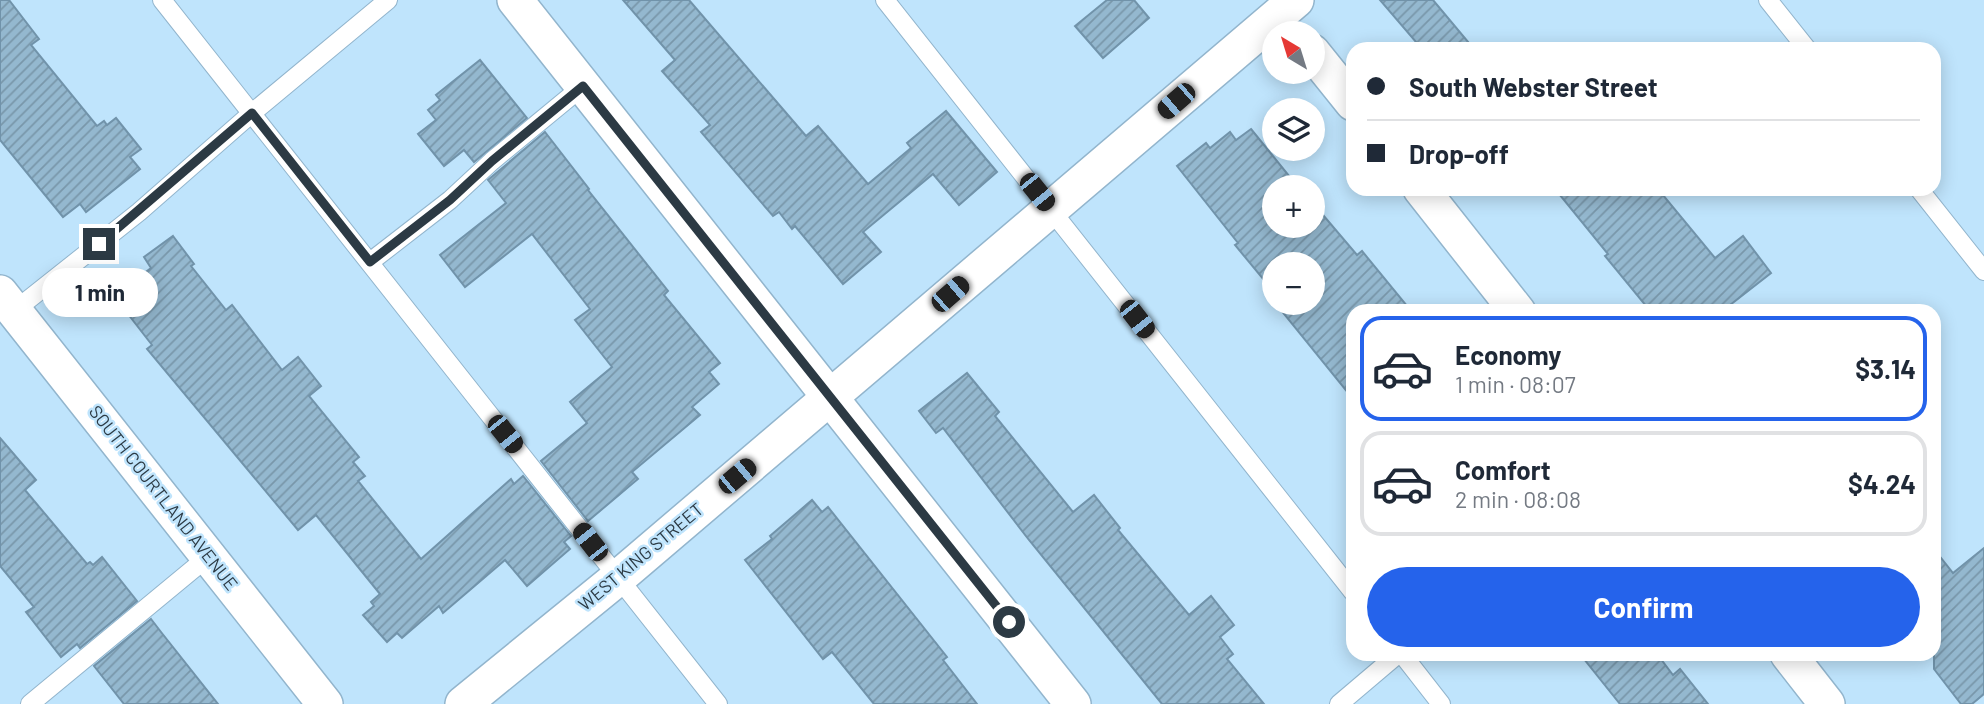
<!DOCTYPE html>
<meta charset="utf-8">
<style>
:root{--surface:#fff;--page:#f2f2f3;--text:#1f2937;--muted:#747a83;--line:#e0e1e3;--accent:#2563eb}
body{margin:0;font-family:Barlow,sans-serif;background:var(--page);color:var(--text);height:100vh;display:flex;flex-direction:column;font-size:26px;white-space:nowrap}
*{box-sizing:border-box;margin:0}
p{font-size:23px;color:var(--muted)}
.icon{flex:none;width:38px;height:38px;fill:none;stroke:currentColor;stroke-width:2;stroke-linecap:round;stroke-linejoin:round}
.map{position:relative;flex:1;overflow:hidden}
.panel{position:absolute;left:1346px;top:304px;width:595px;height:357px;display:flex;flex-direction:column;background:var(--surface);border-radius:21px;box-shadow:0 4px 18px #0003}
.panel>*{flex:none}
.hud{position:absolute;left:1346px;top:42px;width:595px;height:154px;border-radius:21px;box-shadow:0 4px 18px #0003;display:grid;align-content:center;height:154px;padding:0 21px;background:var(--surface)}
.needle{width:46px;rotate:322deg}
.buttons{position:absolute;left:1262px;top:21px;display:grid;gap:14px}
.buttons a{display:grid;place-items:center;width:63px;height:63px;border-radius:50%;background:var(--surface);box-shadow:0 4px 18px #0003;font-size:35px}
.end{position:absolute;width:32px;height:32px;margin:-16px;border:9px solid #2c3a44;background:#fff;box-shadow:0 0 0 4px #fff}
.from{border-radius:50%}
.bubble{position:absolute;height:49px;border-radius:24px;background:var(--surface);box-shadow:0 4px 18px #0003;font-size:23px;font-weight:700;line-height:49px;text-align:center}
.car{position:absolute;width:21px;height:42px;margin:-21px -10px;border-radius:9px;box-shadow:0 0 5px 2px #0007;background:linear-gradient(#222 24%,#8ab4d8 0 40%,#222 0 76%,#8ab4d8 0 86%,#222 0)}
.hud b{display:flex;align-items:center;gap:24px;height:66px;font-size:26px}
.hud b+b{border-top:2px solid var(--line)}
.hud i{width:18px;height:18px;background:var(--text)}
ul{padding:12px 0 0;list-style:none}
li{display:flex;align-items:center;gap:21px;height:105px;margin:0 14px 10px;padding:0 7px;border:4px solid var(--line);border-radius:21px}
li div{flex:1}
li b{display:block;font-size:26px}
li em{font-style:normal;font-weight:700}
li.on{border-color:var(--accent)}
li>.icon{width:63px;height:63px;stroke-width:1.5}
.cta{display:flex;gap:14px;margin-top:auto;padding:14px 21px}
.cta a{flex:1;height:80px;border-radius:42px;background:var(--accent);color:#fff;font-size:28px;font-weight:700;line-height:80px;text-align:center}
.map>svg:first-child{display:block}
.building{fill:url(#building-hatch);stroke:#7193aa;stroke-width:2}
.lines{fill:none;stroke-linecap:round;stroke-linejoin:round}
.lane-casing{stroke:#92b5cd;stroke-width:20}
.street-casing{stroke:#92b5cd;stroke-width:38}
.lane{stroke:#fff;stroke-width:18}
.street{stroke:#fff;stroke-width:35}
.route{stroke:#2c3a44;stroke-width:9}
.labels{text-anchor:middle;stroke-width:5;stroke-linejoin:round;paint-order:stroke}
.street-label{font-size:18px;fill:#2c3a44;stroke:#bfe4fc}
</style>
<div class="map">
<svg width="1984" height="704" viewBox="0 0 1984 704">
<defs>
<pattern id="building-hatch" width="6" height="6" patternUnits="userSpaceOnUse" patternTransform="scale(1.75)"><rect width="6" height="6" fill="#94b8cf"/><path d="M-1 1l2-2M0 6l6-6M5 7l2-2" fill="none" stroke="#7997aa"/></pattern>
</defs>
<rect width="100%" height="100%" fill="#bfe4fc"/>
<g class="building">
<polygon points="0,0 9,0 39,39 31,45 97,126 104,121 107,125 116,118 141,149 130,157 140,169 86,212 80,204 63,217 0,140"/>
<polygon points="623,0 689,0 806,136 818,126 868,184 911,148 907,143 946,111 997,172 959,205 933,174 863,232 881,252 843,284 795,226 792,229 779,212 773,216 701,132 710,125 662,71 675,60"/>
<polygon points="1107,0 1134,0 1149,18 1103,58 1075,26"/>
<polygon points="1380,0 1433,0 1474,49 1422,49"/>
<polygon points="480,60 527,118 474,162 464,150 444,166 418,134 436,120 428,110 440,100 436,95"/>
<polygon points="1251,129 1298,187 1274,187 1274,226 1312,226 1312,202 1357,255 1362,251 1412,312 1353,312 1353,399 1280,309 1285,305 1283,303 1312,303 1312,264 1274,264 1274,292 1235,245 1238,243 1177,166 1206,143 1210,148 1230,132 1236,140"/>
<polygon points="545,132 589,189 588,190 668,291 664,295 720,363 709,372 719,384 692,407 700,415 632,472 638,479 588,521 541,461 587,423 570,402 612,367 575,320 590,309 532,234 465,287 440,255 506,203 488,180"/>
<polygon points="1555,189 1658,189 1715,258 1743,236 1771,273 1721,312 1651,312 1605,256 1608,254"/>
<polygon points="173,236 194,264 191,266 226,310 232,305 282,370 298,357 321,386 309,396 359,457 353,462 365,476 358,481 421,559 511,479 514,484 523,476 571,536 564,542 570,549 527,586 505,560 443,613 439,606 402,638 397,633 387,642 363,615 374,606 371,602 380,594 316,515 298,530 147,349 152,345 114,296 151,268 144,257"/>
<polygon points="967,373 999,412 995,416 1073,512 1094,495 1120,528 1118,530 1189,615 1211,596 1234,625 1220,637 1233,654 1227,659 1264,704 1162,704 1029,540 943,428 936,433 919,411"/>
<polygon points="0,438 36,480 25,490 87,564 90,562 93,565 102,557 137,601 80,648 77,644 61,657 26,612 34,607 0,566"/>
<polygon points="812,500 822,512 828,507 947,657 943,660 977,704 874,704 832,652 823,659 745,560 772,539 770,536"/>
<polygon points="1984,548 1984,694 1972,704 1961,704 1934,669 1934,549 1953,573"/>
<polygon points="151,619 161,632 218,704 124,704 94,666"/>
<polygon points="1580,654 1657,654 1673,675 1680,669 1708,704 1620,704"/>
</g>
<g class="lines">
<defs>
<g id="lane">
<polyline points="162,0 718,704"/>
<polyline points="885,0 1353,592"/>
<polyline points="1768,0 1807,49"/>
<polyline points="1919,189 1984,271"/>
<polyline points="370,262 450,200 492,161 583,86"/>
<polyline points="14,311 139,212 252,113 388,0"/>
<polyline points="1402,654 1441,704"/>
<polyline points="30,704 209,556"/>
<polyline points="1339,704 1398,654"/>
</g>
<g id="street">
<polyline points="515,0 1073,704"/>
<polyline points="1312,52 1353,103"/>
<polyline points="1421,189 1518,312"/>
<polyline points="0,293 325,704"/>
<polyline points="1788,654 1827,704"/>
<polyline points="463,704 619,577 1296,0"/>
</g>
</defs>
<use href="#lane" class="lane-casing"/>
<use href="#street" class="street-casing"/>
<use href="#lane" class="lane"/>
<use href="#street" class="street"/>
</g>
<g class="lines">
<polyline class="route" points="99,244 252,113 370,262 450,200 492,161 583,86 1009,622"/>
</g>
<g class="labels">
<g class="street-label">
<text transform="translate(163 498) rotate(52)" y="6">SOUTH COURTLAND AVENUE</text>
<text transform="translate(641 557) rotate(-40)" y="6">WEST KING STREET</text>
</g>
</g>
</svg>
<div class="buttons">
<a><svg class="needle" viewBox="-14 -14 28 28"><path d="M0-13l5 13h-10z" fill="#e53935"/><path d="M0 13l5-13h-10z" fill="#747a83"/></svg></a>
<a><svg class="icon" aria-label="layers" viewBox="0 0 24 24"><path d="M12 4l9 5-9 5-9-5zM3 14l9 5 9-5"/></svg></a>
<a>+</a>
<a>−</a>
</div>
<i class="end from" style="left:1009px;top:622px"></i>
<i class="end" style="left:99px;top:244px"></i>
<div class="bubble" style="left:42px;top:268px;width:116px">1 min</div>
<i class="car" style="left:1176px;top:101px;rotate:229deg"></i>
<i class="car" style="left:1037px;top:192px;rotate:141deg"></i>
<i class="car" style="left:950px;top:294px;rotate:49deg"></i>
<i class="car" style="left:1137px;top:319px;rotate:142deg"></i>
<i class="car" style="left:505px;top:434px;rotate:141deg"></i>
<i class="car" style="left:737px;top:476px;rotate:50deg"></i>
<i class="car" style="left:590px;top:542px;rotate:322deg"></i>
<div class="hud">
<b><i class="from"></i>South Webster Street</b>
<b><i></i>Drop-off</b>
</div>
<section class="panel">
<ul>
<li class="on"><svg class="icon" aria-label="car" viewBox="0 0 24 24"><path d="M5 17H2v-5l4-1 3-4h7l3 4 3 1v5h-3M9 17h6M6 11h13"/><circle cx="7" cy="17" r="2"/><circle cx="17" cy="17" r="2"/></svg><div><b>Economy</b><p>1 min · 08:07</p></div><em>$3.14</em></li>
<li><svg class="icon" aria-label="car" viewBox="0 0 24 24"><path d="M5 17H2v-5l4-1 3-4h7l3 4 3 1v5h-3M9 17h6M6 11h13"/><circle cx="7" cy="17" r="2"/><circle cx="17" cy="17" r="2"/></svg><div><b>Comfort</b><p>2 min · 08:08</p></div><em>$4.24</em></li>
</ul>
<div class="cta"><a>Confirm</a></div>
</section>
</div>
